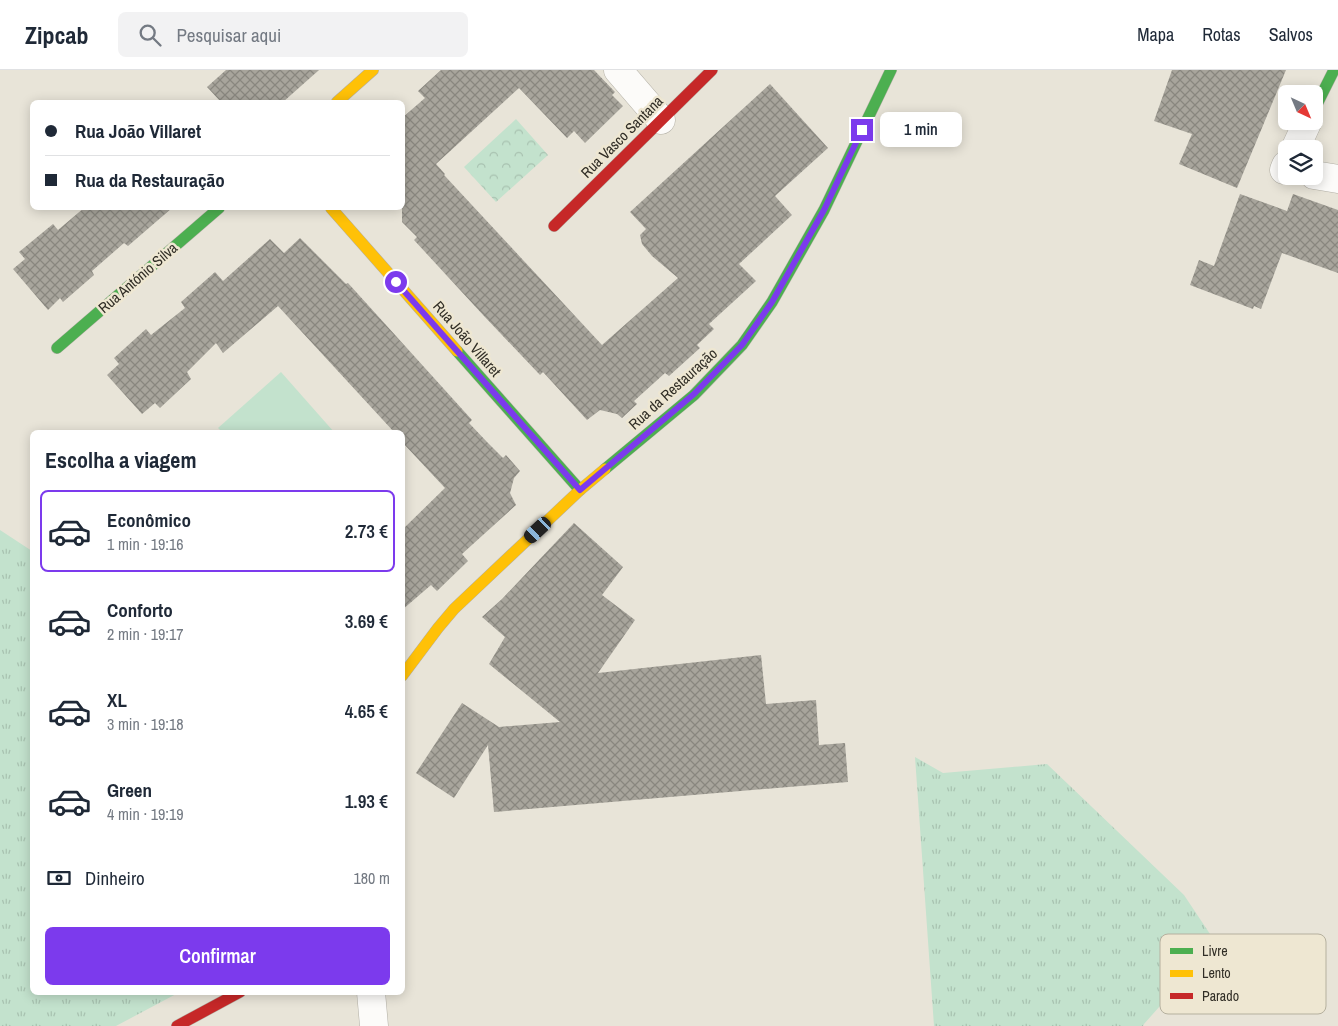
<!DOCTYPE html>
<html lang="pt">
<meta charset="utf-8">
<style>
:root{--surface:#fff;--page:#f2f2f3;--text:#1f2937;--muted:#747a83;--line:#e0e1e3;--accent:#7c3aed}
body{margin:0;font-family:"Archivo Narrow",sans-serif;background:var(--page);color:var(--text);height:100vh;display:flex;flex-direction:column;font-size:19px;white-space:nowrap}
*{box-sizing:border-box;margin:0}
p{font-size:16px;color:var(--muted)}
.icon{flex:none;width:28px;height:28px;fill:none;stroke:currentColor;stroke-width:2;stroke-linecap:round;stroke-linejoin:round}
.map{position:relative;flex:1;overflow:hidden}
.panel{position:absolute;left:30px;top:360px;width:375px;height:565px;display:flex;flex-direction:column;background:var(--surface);border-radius:8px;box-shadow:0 2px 12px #0003}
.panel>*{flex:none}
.guide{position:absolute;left:30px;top:30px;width:375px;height:110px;border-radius:8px;box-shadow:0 2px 12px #0003;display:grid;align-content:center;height:110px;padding:0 15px;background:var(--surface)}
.needle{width:32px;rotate:136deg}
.buttons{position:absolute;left:1278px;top:15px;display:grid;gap:10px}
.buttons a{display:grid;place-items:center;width:45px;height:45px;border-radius:8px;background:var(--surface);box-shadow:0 2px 12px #0003;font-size:25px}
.end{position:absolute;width:22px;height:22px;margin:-11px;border:6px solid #7c3aed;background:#fff;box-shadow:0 0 0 2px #fff}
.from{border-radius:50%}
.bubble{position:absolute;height:35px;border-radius:8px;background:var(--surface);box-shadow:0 2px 12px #0003;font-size:16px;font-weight:600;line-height:35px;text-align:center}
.car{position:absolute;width:15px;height:30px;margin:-15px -8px;border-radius:6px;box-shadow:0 0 4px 1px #0007;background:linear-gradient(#222 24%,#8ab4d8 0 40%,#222 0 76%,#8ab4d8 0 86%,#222 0)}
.guide b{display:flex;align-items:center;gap:18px;height:48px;font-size:19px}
.guide b+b{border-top:1px solid var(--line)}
.guide i{width:12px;height:12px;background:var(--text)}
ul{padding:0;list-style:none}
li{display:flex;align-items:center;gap:15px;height:82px;margin:0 10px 8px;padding:0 5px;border:2px solid transparent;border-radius:8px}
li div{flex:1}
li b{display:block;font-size:19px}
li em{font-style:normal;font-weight:600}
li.current{border-color:var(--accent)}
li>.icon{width:45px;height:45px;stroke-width:1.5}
h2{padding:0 15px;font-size:22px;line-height:60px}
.pay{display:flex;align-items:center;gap:12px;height:55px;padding:0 15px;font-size:19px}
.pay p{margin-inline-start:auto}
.button{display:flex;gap:10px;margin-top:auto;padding:10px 15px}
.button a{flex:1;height:58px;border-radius:8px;background:var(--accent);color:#fff;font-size:20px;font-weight:600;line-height:58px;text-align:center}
header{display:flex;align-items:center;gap:30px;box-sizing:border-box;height:70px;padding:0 25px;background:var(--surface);border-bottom:1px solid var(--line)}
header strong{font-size:24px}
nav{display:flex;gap:28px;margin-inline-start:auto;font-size:18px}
.search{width:350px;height:45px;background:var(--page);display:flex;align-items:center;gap:12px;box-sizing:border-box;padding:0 18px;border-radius:8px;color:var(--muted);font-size:19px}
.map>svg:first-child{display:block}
.grass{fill:url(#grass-tufts)}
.park{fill:url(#park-crowns)}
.pitch{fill:#c3e2cd}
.building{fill:url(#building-cross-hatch)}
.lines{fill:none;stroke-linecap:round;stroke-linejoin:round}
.street-casing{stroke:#b2afa5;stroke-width:29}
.fast-casing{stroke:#b2afa5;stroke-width:12}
.slow-casing{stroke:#b2afa5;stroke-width:12}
.jam-casing{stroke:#b2afa5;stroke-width:12}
.street{stroke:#fcfbf9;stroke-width:28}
.fast{stroke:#4caf50;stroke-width:11}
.slow{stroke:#ffc107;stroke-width:11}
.jam{stroke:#c62828;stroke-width:11}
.route{stroke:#7c3aed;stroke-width:6}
.labels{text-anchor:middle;stroke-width:5;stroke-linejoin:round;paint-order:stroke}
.street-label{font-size:15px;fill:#312e26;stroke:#eee7d2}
.key{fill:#eee7d2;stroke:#b5b09e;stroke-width:1}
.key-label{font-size:14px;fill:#312e26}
</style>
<header>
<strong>Zipcab</strong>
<div class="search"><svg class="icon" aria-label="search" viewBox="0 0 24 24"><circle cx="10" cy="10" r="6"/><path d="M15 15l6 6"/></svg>Pesquisar aqui</div>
<nav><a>Mapa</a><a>Rotas</a><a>Salvos</a></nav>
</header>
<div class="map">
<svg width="1338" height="956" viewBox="0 0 1338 956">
<defs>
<pattern id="grass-tufts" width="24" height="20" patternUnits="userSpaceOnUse" patternTransform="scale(1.25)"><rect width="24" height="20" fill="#c3e2cd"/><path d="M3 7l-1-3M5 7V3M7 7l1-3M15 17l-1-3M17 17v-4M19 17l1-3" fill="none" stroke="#a8c2b0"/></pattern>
<pattern id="park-crowns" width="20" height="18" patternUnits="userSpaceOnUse" patternTransform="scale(1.25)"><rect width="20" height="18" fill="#c3e2cd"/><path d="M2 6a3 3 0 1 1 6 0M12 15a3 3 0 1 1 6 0" fill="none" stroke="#a8c2b0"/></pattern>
<pattern id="building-cross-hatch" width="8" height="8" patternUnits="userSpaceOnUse" patternTransform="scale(1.25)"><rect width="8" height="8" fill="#a8a59c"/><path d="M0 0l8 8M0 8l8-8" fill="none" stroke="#89877f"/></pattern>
</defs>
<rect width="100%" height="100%" fill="#e8e4d8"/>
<g class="grass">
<polygon points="0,460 32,481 32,922 178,923 116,956 0,956"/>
<polygon points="915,687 943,703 1047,694 1184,825 1216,873 1144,954 1143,956 934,956"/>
</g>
<polygon class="park" points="516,49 548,85 496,132 464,97"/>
<polygon class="pitch" points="281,302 334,362 222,362 218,358"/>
<g class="building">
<polygon points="226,0 319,0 283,32 221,32 207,17"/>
<polygon points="441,0 594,0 615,22 612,25 623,36 585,73 574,61 567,68 519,18 436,94 445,104 444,105 602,275 678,208 652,186 642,174 640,165 646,159 630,142 770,14 828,78 775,126 792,145 739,194 756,211 709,254 714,259 697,275 700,278 669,306 665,303 634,331 637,334 622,348 617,344 600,340 587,350 543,302 540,305 484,246 414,170 417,167 402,152 402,48 425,28 418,21"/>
<polygon points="1172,0 1286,0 1237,118 1179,94 1192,64 1154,51"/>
<polygon points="1240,124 1287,141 1293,124 1338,140 1338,203 1282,183 1261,239 1254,236 1253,239 1190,215 1199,190 1214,196"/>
<polygon points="84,138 172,138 128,176 124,173 92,201 94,205 63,232 60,228 48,240 13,199 25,189 19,182 53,154 58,160"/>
<polygon points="300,168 346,214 348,213 472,350 469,353 487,372 503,388 506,385 520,401 514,408 510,423 516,435 462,484 468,491 437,521 431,515 402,540 402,460 445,418 402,372 402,362 394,362 278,236 223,283 216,273 187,302 191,309 160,338 155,333 142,344 107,305 119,294 114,288 146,259 151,265 185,238 181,232 215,202 223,211 270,169 284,183"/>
<polygon points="574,453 623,497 602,525 635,550 598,603 761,585 766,634 816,630 819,675 845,673 848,712 494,742 488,675 454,728 416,703 462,633 499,657 560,652 489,594 505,567 482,547 502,529"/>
</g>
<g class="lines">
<defs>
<g id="street">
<polyline points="618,0 661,50"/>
<polyline points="1295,79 1308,51"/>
<polyline points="1286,95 1284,100 1286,100"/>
<polyline points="1314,105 1338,109"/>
<polyline points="371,922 374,956"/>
</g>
<g id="fast">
<polyline points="1314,40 1334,0"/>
<polyline points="57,278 219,138"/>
<polyline points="457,281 580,420"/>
<polyline points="605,399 694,325 742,275 772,232 824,140 891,0"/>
</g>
<g id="slow">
<polyline points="337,32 373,0"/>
<polyline points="331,138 457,281"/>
<polyline points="402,606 438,558 454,539 580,420 605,399"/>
</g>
<g id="jam">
<polyline points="554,156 712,0"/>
<polyline points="177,956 240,922"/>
</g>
</defs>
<use href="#street" class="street-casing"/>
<use href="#fast" class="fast-casing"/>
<use href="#slow" class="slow-casing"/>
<use href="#jam" class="jam-casing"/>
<use href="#street" class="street"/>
<use href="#fast" class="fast"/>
<use href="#slow" class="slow"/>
<use href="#jam" class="jam"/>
</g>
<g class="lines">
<polyline class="route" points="396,212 580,420 694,324 742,275 772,232 824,140 862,60"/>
</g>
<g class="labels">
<g class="street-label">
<text transform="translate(622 67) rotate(-45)" y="5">Rua Vasco Santana</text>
<text transform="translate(138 208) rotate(-41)" y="5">Rua António Silva</text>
<text transform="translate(467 269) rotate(49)" y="5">Rua João Villaret</text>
<text transform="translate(673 319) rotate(-42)" y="5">Rua da Restauração</text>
</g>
</g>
<rect x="1160" y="864" width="166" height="80" rx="8" class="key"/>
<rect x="1170" y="878" width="23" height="6" fill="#4caf50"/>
<rect x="1170" y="900" width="23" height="7" fill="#ffc107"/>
<rect x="1170" y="923" width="23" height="6" fill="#c62828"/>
<g class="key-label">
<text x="1202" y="886">Livre</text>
<text x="1202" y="908">Lento</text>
<text x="1202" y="931">Parado</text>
</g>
</svg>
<div class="buttons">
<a><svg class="needle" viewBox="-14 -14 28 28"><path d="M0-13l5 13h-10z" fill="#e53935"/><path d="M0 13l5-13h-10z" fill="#747a83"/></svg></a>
<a><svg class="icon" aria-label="layers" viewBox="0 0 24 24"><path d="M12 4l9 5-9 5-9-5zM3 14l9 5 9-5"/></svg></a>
</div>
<i class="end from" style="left:396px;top:212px"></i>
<i class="end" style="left:862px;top:60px"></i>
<div class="bubble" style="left:880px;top:42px;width:82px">1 min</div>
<i class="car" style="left:538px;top:460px;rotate:227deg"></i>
<div class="guide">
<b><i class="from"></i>Rua João Villaret</b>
<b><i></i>Rua da Restauração</b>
</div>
<section class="panel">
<h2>Escolha a viagem</h2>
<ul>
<li class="current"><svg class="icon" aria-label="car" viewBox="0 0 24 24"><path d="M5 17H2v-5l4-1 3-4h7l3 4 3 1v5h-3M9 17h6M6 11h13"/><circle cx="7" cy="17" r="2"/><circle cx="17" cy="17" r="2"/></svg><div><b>Econômico</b><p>1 min · 19:16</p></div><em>2.73 €</em></li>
<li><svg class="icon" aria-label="car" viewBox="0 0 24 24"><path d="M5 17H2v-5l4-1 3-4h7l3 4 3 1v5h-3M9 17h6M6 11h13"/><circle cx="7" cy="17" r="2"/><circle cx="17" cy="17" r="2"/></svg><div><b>Conforto</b><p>2 min · 19:17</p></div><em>3.69 €</em></li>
<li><svg class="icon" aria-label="car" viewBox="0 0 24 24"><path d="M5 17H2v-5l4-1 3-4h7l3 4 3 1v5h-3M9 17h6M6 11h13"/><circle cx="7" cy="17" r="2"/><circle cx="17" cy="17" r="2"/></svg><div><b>XL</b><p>3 min · 19:18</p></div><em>4.65 €</em></li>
<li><svg class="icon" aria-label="car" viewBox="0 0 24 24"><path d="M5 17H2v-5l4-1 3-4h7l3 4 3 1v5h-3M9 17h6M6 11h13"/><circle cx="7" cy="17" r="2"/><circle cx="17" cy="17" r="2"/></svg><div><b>Green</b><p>4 min · 19:19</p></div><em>1.93 €</em></li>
</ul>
<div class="pay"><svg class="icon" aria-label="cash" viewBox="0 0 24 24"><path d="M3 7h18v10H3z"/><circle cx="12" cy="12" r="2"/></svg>Dinheiro<p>180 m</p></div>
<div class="button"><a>Confirmar</a></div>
</section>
</div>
